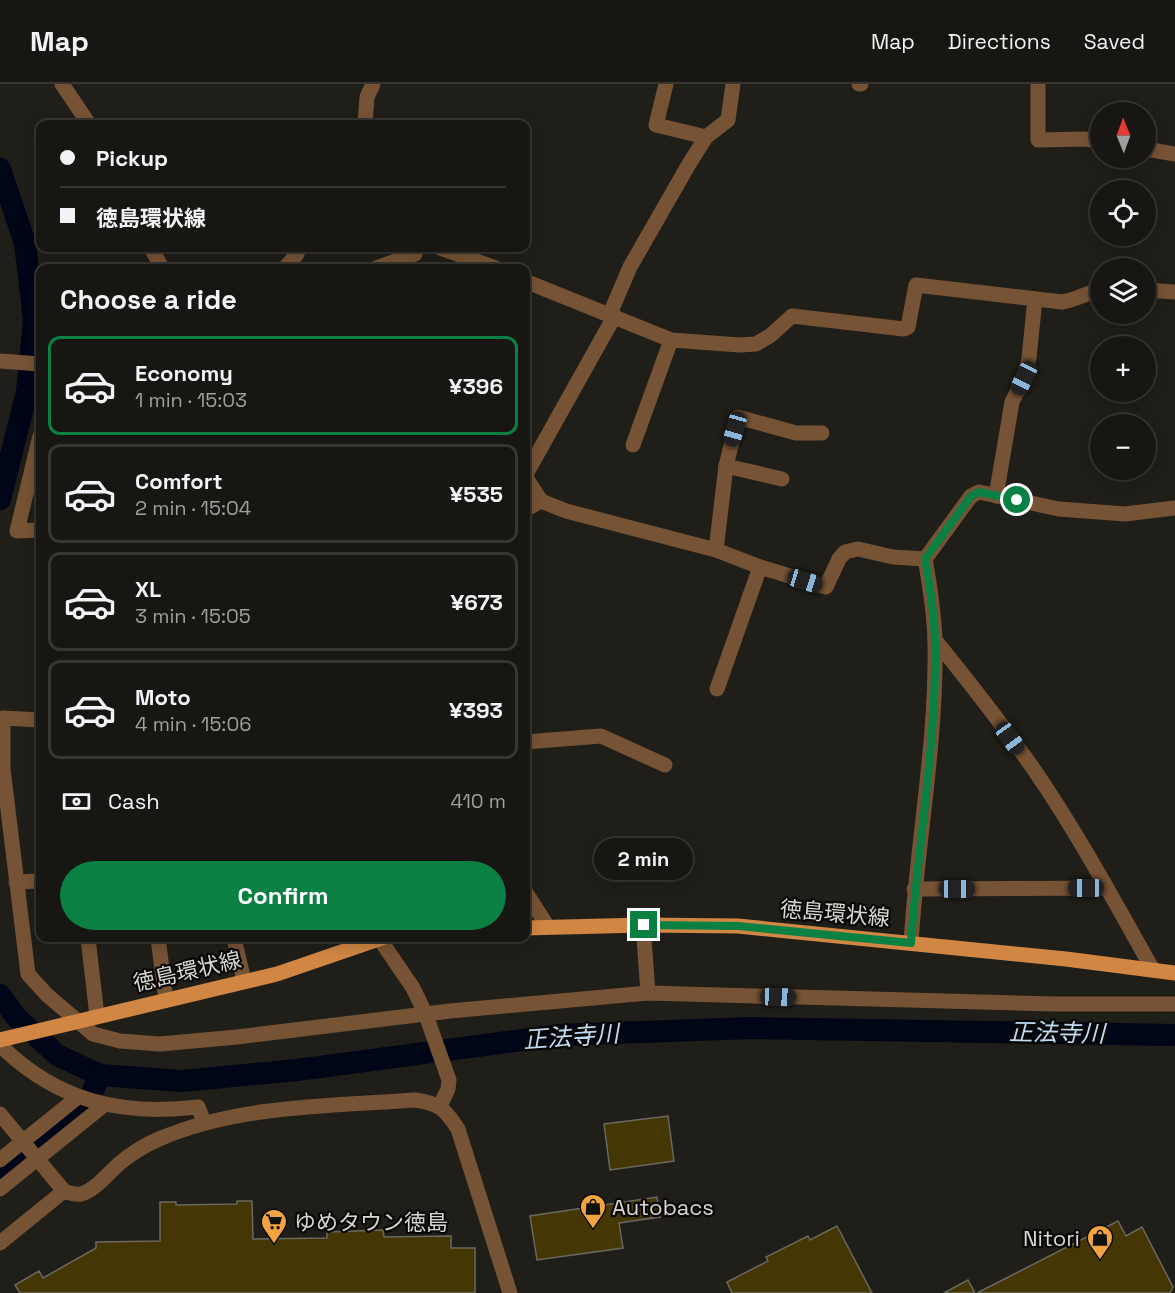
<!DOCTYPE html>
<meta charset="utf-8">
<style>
:root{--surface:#181612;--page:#211f1b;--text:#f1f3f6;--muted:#9f9f9f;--line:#363532;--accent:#0b8043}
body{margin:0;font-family:"Space Grotesk","Noto Sans JP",sans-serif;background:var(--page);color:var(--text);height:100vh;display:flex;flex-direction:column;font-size:22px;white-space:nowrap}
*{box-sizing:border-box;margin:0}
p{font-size:20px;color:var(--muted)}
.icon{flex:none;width:33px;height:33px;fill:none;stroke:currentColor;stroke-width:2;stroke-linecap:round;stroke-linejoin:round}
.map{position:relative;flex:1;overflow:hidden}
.panel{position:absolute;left:36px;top:180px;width:494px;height:678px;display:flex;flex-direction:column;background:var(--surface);border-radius:12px;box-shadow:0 3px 15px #0003,0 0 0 2px var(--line)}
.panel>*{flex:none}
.guide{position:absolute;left:36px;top:36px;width:494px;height:132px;border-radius:12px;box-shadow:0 3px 15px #0003,0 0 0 2px var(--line);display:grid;align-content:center;height:132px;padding:0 24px;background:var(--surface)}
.needle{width:39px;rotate:359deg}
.tools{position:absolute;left:1090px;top:18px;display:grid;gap:12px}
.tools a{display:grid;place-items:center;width:66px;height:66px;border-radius:50%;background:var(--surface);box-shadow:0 3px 15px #0003,0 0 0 2px var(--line);font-size:30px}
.end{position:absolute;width:27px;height:27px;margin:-14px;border:8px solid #0b8043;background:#fff;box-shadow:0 0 0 3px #fff}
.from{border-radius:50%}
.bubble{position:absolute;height:42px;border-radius:21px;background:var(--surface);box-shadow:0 3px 15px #0003,0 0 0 2px var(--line);font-size:20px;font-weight:600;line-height:42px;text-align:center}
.car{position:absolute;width:18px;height:36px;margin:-18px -9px;border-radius:8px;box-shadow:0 0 4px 2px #0007;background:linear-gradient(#222 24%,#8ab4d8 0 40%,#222 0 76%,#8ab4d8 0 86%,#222 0)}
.guide b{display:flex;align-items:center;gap:21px;height:57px;font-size:22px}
.guide b+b{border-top:2px solid var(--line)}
.guide i{width:15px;height:15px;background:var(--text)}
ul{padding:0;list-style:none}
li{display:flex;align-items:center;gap:18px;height:99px;margin:0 12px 9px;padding:0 12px;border:3px solid var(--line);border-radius:12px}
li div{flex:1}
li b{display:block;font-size:22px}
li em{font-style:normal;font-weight:600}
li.on{border-color:var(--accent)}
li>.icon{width:54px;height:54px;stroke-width:1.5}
h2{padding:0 24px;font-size:27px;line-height:72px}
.pay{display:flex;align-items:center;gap:15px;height:66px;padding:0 24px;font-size:22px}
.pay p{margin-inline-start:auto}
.primary-button{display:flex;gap:12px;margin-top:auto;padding:12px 24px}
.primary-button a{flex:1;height:69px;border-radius:36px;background:var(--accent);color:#fff;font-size:24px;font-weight:600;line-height:69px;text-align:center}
header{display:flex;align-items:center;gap:36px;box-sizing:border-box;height:84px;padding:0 30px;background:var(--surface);border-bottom:2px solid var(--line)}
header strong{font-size:28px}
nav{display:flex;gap:33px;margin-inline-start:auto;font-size:21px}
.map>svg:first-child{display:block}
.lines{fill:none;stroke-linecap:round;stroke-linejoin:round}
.river{stroke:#000517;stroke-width:22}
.building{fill:#453703;stroke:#6b6862;stroke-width:1.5}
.minor{stroke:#775335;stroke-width:15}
.major{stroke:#d18644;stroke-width:15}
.route{stroke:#0b8043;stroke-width:8}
.labels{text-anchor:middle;stroke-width:4.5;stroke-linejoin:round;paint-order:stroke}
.street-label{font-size:22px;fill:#d8d7d3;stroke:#090806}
.poi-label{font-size:22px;fill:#d8d7d3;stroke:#090806;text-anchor:start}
.water-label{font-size:24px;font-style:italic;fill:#bfdbf4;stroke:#090806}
</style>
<header>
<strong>Map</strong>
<nav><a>Map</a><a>Directions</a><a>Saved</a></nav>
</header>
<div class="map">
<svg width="1175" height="1209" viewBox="0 0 1175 1209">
<rect width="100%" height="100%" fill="#201e18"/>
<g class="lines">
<g class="river">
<polyline points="0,85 25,159 34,236 27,308 0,415"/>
<polyline points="0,911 17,934 57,971 100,991 182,997 297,986 560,951 751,944 1175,951"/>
<polyline points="0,1091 84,1026 100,991"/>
</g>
</g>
<g class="building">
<polygon points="668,1032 674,1077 610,1086 604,1040"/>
<polygon points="657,1113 660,1133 619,1139 623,1164 537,1176 530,1132"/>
<polygon points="237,1117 252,1117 253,1155 327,1154 327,1148 383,1146 384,1153 451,1152 451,1164 475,1164 475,1209 20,1209 15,1201 39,1187 43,1194 96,1164 96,1158 160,1157 160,1118 176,1118 176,1121 237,1120"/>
<polygon points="1118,1137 1126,1152 1142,1143 1173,1203 1170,1209 977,1209"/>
<polygon points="837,1142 872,1209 732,1209 727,1198 768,1177 766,1173 808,1152 810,1156"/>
<polygon points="968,1196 975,1209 944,1209"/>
</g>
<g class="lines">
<g class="minor">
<polyline points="62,0 89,40"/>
<polyline points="666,0 656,41 706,53"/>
<polyline points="859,0 861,0"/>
<polyline points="1038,0 1038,56 1084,55 1101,57"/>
<polyline points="365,40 367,13 373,0"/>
<polyline points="1146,65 1175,70"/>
<polyline points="151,164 162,184"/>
<polyline points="440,164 496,184"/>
<polyline points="285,184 297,170 298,164"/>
<polyline points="376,184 415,170"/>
<path d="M525,197L671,256L740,261L756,260L771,251L792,232L904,245L908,243L916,201L1062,218C1076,216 1088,208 1101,206"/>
<polyline points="1146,206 1175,208"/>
<polyline points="0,277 40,280"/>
<polyline points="40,352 17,447 40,446"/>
<polyline points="633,361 671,256"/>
<polyline points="726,382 782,395"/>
<polyline points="525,392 614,233 612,225 630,183 689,80 706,53 728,36 733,0"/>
<polyline points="525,392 541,417 566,427 716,466 760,483 826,503 839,475 845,468 858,465 893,473 925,475"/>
<polyline points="996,412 1012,318 1024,294 1029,274 1035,215"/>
<polyline points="525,426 541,417"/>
<polyline points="716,466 726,382 738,333 796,349 822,349"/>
<path d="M935,556C974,604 1013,653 1047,705C1085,763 1119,825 1153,886"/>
<polyline points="717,605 760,483"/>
<polyline points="40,636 3,634 3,685 28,890 47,911 93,950 120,957 160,960 237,953 450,927 648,909 1055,920 1175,920"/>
<polyline points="525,658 601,652 665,681"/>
<polyline points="16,798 40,797"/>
<polyline points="914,805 1107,804"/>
<polyline points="525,807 548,843"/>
<polyline points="643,841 648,909"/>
<polyline points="88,854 97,932"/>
<polyline points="158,854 166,916"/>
<polyline points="234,854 244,897"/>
<polyline points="379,854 413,904 426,931"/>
<path d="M911,859C917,758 937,658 935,557C934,529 930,502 925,475L971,412L979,408L1059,425L1125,430L1175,424"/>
<polyline points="428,937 449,996 448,1005 440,1022"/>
<path d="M0,961C57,1017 120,1032 198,1023L204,1038"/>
<path d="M0,1030L64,1107C69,1109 75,1111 81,1110C96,1106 109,1088 120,1079C132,1069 145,1061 159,1055C238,1021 330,1022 415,1016C439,1019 445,1025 458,1045L510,1209"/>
<polyline points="0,1076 78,1013"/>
<polyline points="0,1105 104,1021"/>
<polyline points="0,1159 64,1107"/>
</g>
<g class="major">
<polyline points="525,844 643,841 738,842 1066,875 1175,889"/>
<polyline points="0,956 277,890 382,854"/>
</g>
</g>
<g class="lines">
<path class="route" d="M644,841L738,842L911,859C918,758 937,658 935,557C934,529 930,502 925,475L971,412L979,408L1017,416"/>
</g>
<defs>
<symbol id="shop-pin" viewBox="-11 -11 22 30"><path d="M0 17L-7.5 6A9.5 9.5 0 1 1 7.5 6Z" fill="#f3a442" stroke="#090806"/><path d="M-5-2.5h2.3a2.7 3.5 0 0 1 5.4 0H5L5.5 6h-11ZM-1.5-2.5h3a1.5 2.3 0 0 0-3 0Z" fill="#111"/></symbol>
<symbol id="supermarket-pin" viewBox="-11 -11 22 30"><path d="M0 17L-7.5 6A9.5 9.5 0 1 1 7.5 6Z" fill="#f3a442" stroke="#090806"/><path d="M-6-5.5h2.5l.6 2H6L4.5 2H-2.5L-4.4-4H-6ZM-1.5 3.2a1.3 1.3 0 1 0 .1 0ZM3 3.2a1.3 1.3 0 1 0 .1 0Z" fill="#111"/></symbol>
</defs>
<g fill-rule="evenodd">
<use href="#shop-pin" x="578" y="1108" width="30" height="40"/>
<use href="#supermarket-pin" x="259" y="1123" width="30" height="40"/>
<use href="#shop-pin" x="1085" y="1139" width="30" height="40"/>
</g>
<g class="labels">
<g class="street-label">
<text transform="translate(835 829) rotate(5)" y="8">徳島環状線</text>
<text transform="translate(187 887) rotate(-13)" y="8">徳島環状線</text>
</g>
<g class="poi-label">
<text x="612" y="1131">Autobacs</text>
<text x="294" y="1146">ゆめタウン徳島</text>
<text x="1080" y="1162" text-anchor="end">Nitori</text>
</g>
<g class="water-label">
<text transform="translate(1057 949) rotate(1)" y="8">正法寺川</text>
<text transform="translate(571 953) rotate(-4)" y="8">正法寺川</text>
</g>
</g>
</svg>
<div class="tools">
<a><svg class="needle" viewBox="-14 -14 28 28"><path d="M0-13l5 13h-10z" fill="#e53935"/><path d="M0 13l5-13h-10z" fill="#9f9f9f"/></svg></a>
<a><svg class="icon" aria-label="locate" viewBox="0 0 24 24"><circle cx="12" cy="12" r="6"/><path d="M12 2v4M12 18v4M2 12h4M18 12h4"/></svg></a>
<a><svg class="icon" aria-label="layers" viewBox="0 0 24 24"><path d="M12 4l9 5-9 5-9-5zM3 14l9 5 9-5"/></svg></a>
<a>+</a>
<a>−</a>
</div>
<i class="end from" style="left:1017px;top:416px"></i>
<i class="end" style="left:644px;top:841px"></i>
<div class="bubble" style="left:594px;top:754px;width:99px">2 min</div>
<i class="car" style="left:1024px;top:294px;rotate:206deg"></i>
<i class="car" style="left:735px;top:345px;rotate:196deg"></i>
<i class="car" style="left:805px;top:497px;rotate:107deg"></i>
<i class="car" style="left:1010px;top:654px;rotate:144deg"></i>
<i class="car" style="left:1086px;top:804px;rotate:270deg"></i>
<i class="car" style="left:957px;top:805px;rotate:90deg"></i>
<i class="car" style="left:778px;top:913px;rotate:92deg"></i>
<div class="guide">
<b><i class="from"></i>Pickup</b>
<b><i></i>徳島環状線</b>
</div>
<section class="panel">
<h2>Choose a ride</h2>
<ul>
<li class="on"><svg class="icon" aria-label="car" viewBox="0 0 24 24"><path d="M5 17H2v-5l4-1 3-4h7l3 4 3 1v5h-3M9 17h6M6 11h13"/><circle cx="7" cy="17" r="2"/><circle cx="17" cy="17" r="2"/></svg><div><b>Economy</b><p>1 min · 15:03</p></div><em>¥396</em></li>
<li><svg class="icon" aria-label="car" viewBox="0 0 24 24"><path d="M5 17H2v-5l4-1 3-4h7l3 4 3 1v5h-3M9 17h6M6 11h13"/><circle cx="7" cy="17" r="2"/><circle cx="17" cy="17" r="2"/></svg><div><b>Comfort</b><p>2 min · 15:04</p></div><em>¥535</em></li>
<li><svg class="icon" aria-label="car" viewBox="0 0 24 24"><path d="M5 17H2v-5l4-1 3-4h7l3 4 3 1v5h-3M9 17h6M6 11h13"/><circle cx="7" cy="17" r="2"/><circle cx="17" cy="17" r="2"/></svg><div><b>XL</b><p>3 min · 15:05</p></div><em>¥673</em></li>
<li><svg class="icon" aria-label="car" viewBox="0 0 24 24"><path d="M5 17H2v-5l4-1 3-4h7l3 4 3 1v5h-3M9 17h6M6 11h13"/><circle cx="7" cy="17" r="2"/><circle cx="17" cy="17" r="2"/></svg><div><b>Moto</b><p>4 min · 15:06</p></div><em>¥393</em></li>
</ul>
<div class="pay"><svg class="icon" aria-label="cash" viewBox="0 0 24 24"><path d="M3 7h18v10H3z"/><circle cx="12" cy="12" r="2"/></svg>Cash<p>410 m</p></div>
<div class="primary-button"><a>Confirm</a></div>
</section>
</div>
